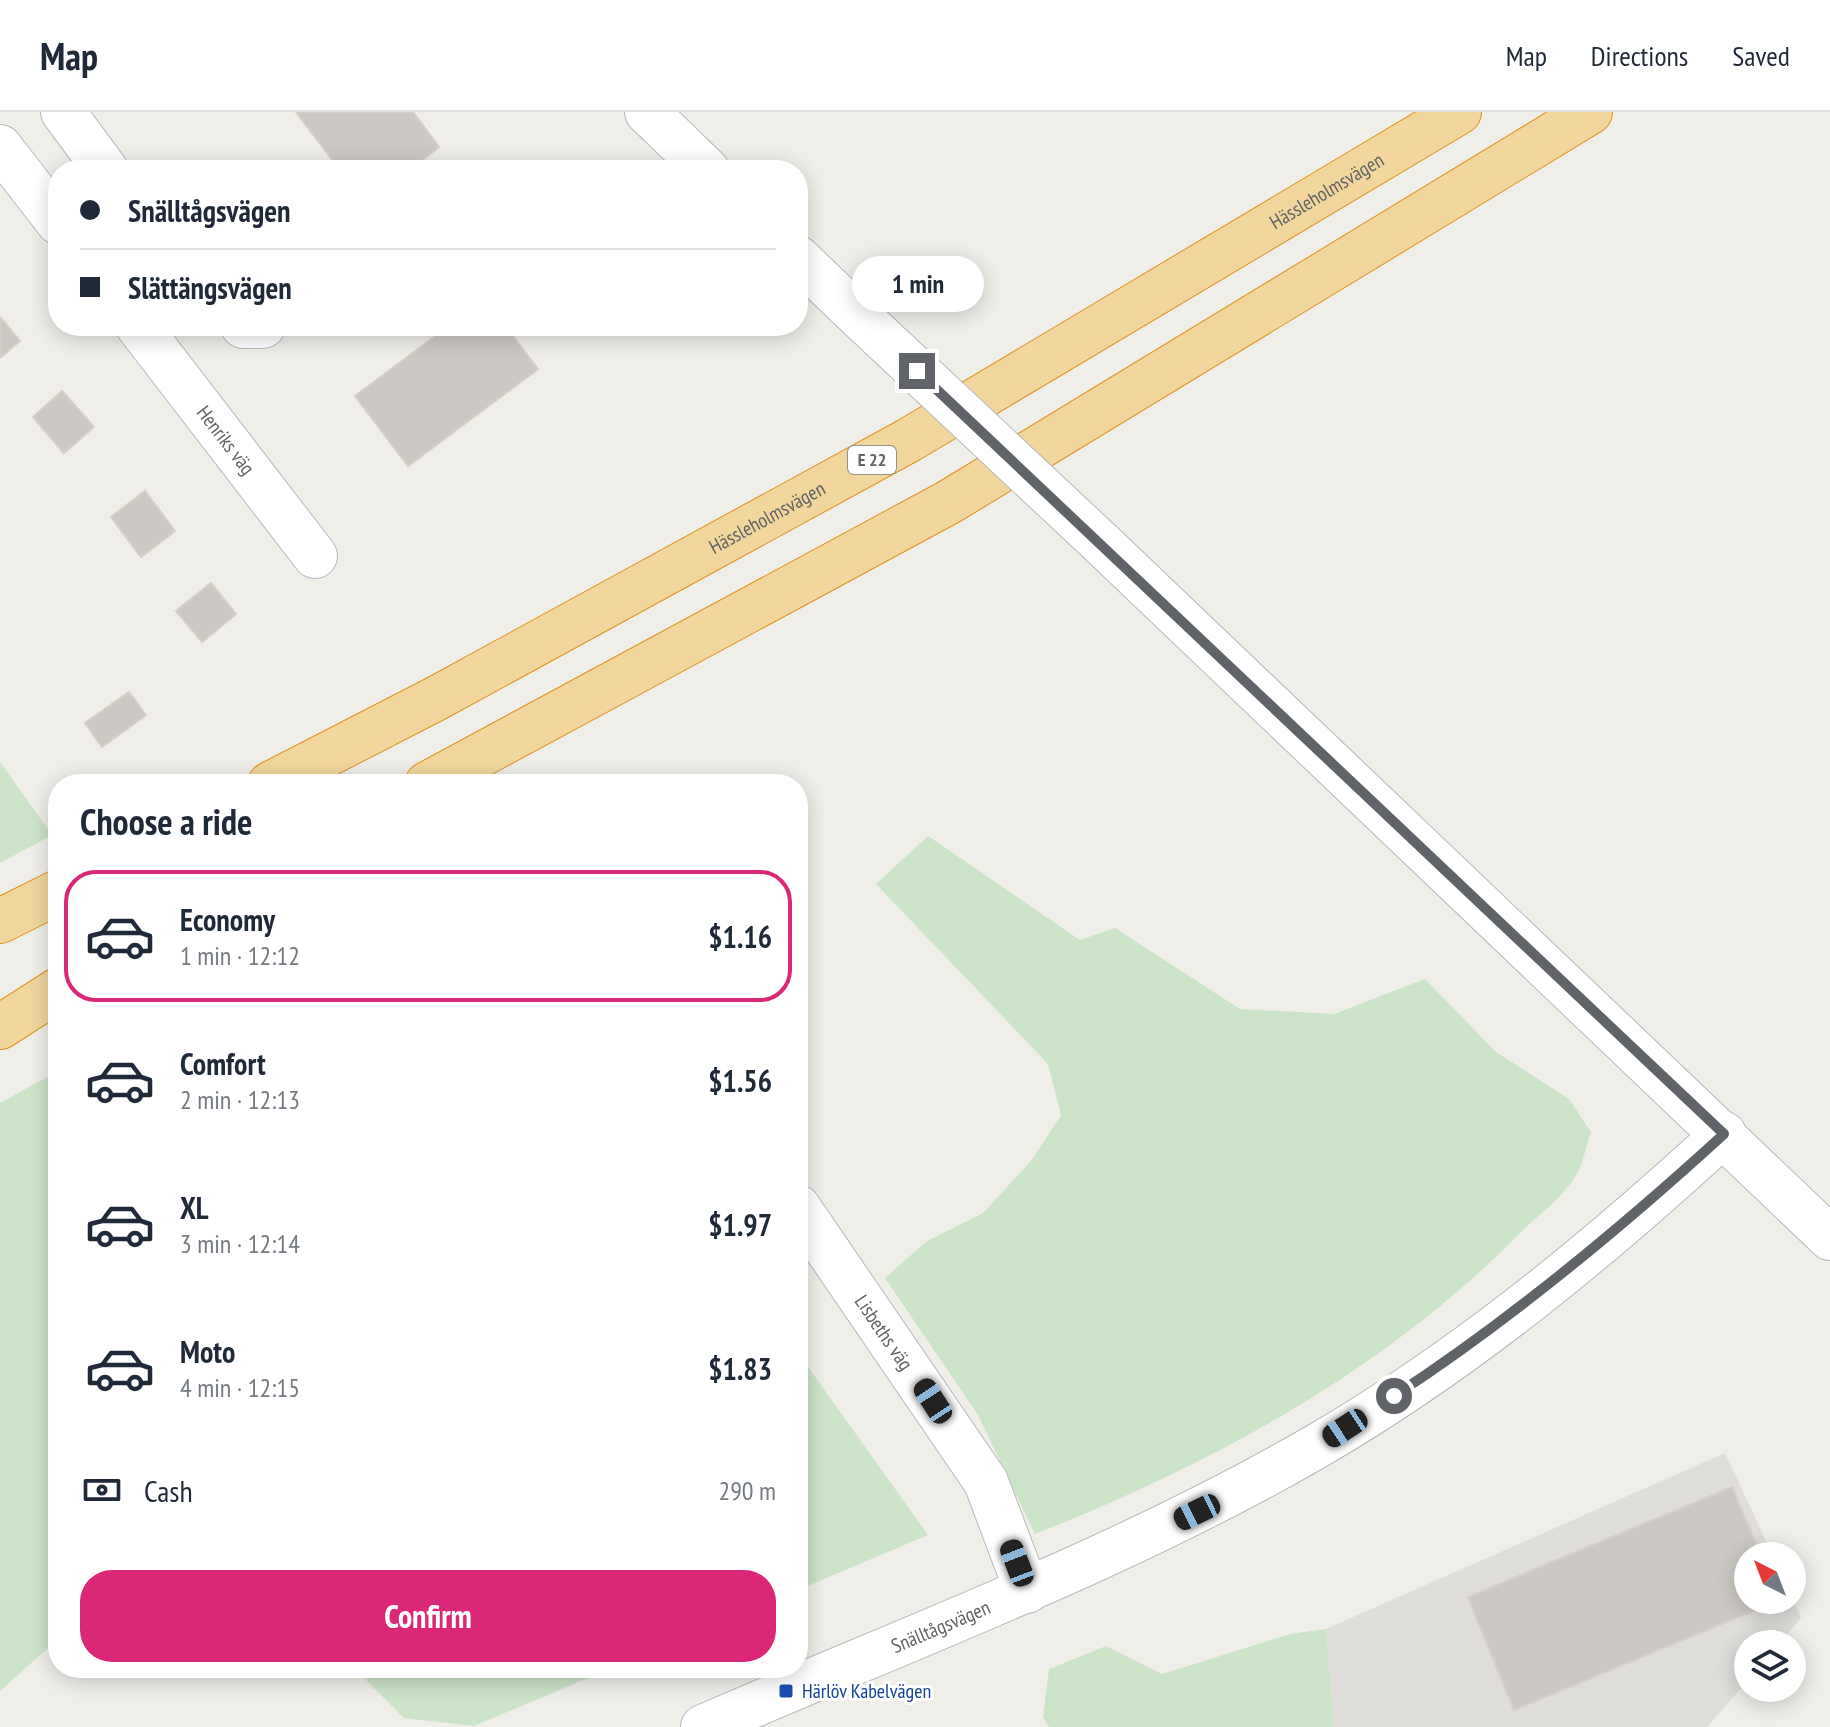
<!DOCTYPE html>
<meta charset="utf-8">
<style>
:root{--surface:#fff;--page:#f6f6f7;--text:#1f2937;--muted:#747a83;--line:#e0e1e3;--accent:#db2777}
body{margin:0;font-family:"PT Sans Narrow",sans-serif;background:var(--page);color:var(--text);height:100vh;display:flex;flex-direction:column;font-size:30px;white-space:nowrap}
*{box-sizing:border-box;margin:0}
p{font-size:26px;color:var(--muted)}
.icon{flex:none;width:44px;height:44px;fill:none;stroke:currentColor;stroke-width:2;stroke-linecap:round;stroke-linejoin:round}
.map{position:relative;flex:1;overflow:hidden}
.drawer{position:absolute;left:48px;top:662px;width:760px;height:904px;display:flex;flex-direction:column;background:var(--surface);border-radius:32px;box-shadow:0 4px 20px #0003}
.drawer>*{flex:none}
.top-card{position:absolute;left:48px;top:48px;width:760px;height:176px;border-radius:32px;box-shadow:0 4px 20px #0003;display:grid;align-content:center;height:176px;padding:0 32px;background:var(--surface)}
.needle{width:52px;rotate:318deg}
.tools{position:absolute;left:1734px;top:1430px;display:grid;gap:16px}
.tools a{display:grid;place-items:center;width:72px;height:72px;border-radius:50%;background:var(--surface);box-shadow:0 4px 20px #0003;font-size:40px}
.end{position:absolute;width:36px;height:36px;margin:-18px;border:10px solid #606367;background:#fff;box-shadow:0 0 0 4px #fff}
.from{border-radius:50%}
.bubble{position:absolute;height:56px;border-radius:28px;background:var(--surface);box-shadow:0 4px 20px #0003;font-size:26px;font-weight:800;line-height:56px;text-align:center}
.car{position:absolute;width:24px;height:48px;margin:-24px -12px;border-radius:10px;box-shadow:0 0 6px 2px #0007;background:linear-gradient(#222 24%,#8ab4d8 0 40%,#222 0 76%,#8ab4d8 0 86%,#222 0)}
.top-card b{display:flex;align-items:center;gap:28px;height:76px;font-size:30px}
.top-card b+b{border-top:2px solid var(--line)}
.top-card i{width:20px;height:20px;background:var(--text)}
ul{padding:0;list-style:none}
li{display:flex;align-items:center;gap:24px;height:132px;margin:0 16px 12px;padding:0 16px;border:4px solid transparent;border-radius:32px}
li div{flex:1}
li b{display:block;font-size:30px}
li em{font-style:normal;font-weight:800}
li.selected{border-color:var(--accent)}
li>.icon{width:72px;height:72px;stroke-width:1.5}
h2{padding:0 32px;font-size:36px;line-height:96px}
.pay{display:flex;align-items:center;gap:20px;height:88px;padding:0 32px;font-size:30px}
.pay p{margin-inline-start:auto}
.primary-button{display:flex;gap:16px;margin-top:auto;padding:16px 32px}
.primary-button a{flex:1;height:92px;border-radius:32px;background:var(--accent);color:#fff;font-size:32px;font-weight:800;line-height:92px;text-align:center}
header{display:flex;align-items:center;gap:48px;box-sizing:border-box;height:112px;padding:0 40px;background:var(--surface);border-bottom:2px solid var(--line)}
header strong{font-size:38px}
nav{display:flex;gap:44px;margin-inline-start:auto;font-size:28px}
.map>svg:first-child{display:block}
.industrial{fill:#dfddda}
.green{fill:#cbe4c8}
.building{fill:#ccc9c5;stroke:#d4cfc7;stroke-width:2}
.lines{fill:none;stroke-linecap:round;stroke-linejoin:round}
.minor-casing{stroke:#b5b8bb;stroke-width:46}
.highway-casing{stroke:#df9119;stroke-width:46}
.minor{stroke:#fff;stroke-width:44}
.highway{stroke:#f2d69d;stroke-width:44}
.minor-bridge-casing{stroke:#b5b8bb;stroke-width:46;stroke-linecap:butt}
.minor-bridge{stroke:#fff;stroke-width:44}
.route{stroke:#606367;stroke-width:10}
.transit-dot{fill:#1a4fb4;stroke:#fff;stroke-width:3}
.labels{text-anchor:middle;stroke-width:6;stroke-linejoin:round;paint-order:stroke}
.shield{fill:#fff;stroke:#909295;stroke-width:2}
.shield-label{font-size:18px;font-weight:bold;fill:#606367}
.street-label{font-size:20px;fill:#606367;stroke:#fff}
.transit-label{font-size:20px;fill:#164399;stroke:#fff;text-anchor:start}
</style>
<header>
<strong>Map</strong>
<nav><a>Map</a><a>Directions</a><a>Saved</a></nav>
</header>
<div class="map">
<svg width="1830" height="1615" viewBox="0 0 1830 1615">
<rect width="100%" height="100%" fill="#f0eee9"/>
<polygon class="industrial" points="1725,1341 1773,1444 1748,1444 1748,1488 1792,1486 1801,1506 1779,1532 1748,1532 1748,1568 1707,1615 1334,1615 1326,1517"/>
<g class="green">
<polygon points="0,650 52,723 0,751"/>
<path d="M928,724L1080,828L1115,816L1240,897L1334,902L1425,867L1496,940L1569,987L1591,1020C1586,1034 1583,1053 1575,1065C1562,1086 1537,1104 1520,1121C1385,1259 1212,1352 1035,1422L978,1303L885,1166L927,1129L983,1101L1031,1049L1061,1003L1048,952L876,772Z"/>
<polygon points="58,959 58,1527 0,1579 0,991"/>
<polygon points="798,1241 928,1423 798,1478"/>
<polygon points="1326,1517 1334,1615 1049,1615 1043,1605 1049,1557 1106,1534 1162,1562 1290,1522"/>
<polygon points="354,1556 612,1556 474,1614 404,1606"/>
</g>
<g class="building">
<polygon points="296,0 413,0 439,35 409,58 340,58"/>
<polygon points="0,205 20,229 0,246"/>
<polygon points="449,214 505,214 538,257 408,354 355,284"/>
<polygon points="62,279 94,315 64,341 33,305"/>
<polygon points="145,379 175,419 141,445 111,405"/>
<polygon points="211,471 236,502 202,530 176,499"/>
<polygon points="129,580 146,603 102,635 85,611"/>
<polygon points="1732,1375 1761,1444 1748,1444 1748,1488 1779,1488 1514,1598 1468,1485"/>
</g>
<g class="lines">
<defs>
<g id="minor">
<polyline points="63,0 106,58"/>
<polyline points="647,0 707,58"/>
<polyline points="0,35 58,110"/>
<polyline points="798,146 848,194"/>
<path id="s1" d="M138,214L315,444"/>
<polyline points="243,214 263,214"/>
<polyline points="1101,431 1830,1126"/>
<path id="s2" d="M798,1095L986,1370L1027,1479"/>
<path id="s3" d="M703,1615C910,1525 1122,1447 1317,1334C1465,1248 1599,1137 1724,1022"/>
</g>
<g id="highway">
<path id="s4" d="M270,672L437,586L909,328L1459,0"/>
<polyline points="427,672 949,390 1590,0"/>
<polyline points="0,809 58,780"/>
<polyline points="0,915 58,878"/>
</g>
</defs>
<use href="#minor" class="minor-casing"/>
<use href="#highway" class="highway-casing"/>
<use href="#minor" class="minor"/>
<use href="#highway" class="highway"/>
<defs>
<polyline id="minor-bridge" points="848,194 1101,431"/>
</defs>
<use href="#minor-bridge" class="minor-bridge-casing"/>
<use href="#minor-bridge" class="minor-bridge"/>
</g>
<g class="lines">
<path class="route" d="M917,259L1724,1022C1620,1117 1512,1207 1394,1284"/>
</g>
<rect class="transit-dot" x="778" y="1571" width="16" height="16" rx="4"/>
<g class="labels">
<rect class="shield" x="848" y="334" width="48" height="28" rx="6"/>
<g class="shield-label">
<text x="872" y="354">E 22</text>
</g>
<g class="street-label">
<text dy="7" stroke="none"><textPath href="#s4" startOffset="1212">Hässleholmsvägen</textPath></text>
<text dy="7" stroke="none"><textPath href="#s1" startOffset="144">Henriks väg</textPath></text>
<text dy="7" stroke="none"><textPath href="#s4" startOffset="564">Hässleholmsvägen</textPath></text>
<text dy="7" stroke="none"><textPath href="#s2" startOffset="152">Lisbeths väg</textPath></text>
<text dy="7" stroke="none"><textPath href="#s3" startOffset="258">Snälltågsvägen</textPath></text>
</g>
<g class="transit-label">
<text x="802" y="1586">Härlöv Kabelvägen</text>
</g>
</g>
</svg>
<div class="tools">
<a><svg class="needle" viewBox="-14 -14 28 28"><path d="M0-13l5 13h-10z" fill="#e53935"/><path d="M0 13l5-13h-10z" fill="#747a83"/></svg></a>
<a><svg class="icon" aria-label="layers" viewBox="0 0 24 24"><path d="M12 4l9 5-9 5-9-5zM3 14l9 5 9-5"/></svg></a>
</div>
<i class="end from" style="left:1394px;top:1284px"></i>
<i class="end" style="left:917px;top:259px"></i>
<div class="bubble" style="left:852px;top:144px;width:132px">1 min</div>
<i class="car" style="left:933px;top:1289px;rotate:327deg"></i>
<i class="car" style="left:1345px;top:1316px;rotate:237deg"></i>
<i class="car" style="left:1197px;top:1400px;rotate:244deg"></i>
<i class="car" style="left:1017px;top:1451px;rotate:339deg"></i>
<div class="top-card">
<b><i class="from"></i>Snälltågsvägen</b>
<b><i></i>Slättängsvägen</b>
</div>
<section class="drawer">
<h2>Choose a ride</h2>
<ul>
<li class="selected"><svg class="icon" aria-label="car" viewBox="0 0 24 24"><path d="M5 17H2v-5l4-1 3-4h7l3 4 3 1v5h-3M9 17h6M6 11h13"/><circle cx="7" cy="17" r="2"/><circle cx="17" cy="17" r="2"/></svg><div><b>Economy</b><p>1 min · 12:12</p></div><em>$1.16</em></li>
<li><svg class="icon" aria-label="car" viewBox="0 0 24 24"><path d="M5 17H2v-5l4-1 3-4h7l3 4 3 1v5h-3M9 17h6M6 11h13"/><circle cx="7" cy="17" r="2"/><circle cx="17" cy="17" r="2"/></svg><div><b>Comfort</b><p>2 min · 12:13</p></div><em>$1.56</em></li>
<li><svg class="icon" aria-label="car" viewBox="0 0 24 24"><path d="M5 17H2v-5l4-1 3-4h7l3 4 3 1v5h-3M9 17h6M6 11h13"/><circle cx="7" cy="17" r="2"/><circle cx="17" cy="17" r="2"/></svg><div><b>XL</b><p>3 min · 12:14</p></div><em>$1.97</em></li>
<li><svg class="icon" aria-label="car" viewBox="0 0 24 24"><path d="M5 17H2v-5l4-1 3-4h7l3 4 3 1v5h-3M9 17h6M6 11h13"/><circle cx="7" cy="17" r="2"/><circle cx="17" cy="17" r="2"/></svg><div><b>Moto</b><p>4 min · 12:15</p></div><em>$1.83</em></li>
</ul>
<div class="pay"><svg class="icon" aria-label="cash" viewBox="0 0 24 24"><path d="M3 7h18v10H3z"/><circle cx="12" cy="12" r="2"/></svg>Cash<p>290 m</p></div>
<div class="primary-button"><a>Confirm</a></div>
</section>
</div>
